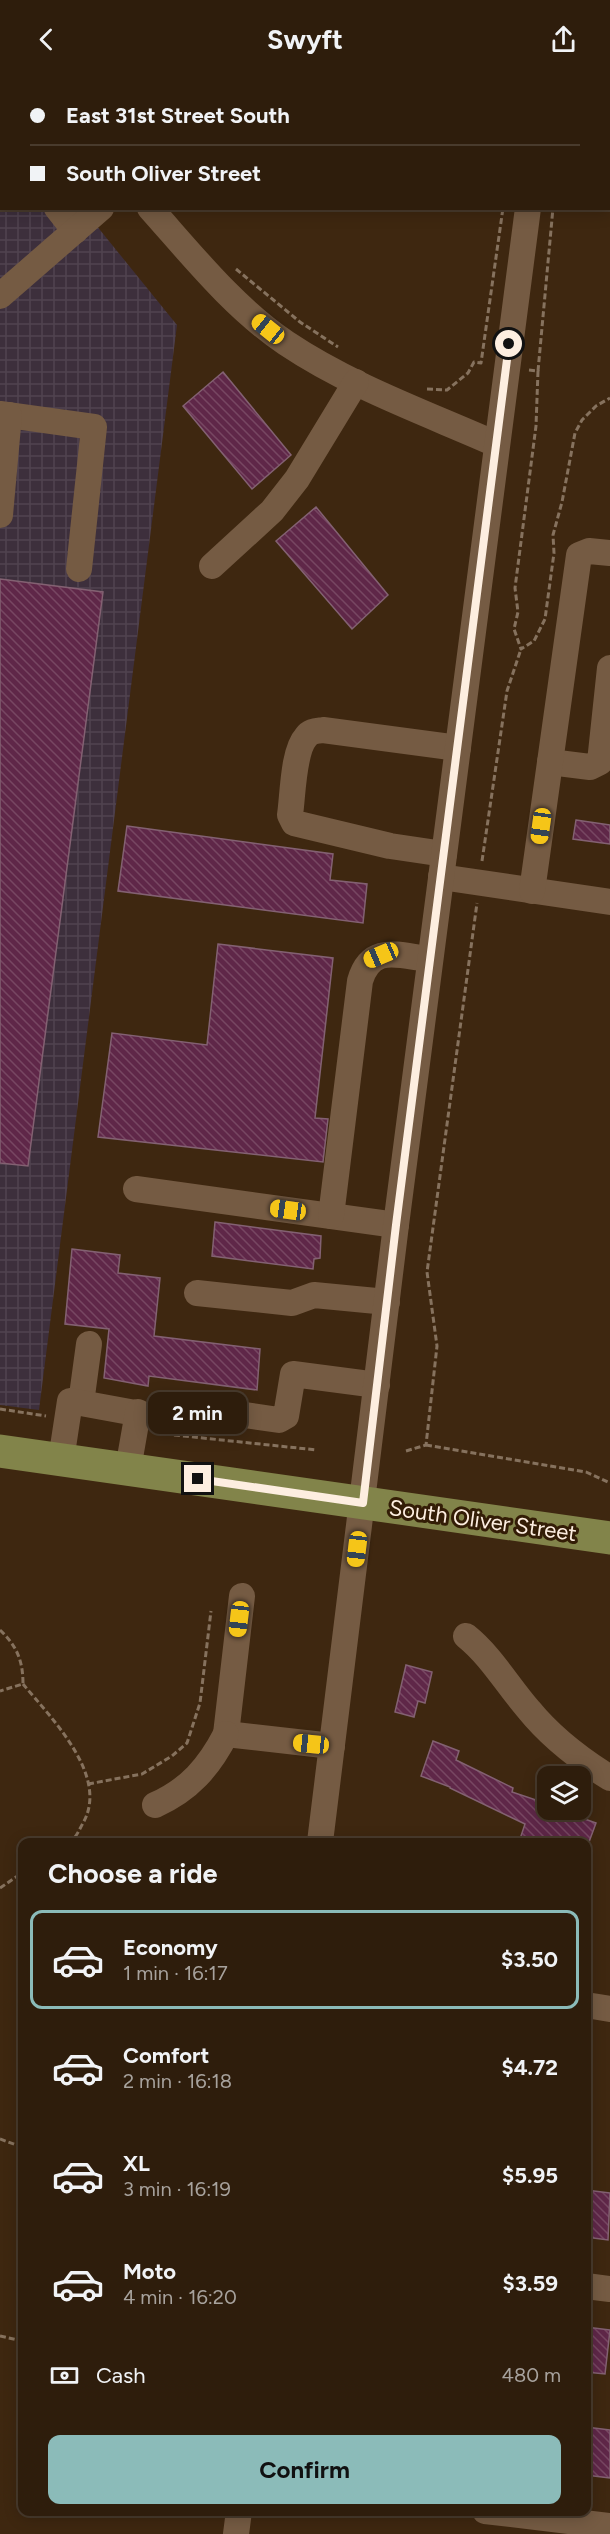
<!DOCTYPE html>
<meta charset="utf-8">
<style>
:root{--surface:#2e1d0c;--page:#362615;--text:#f1f3f6;--muted:#a7a29d;--line:#493b2d;--accent:#8bbbb9}
body{margin:0;font-family:Figtree,sans-serif;background:var(--page);color:var(--text);height:100vh;display:flex;flex-direction:column;font-size:22px;white-space:nowrap}
*{box-sizing:border-box;margin:0}
p{font-size:20px;color:var(--muted)}
.icon{flex:none;width:33px;height:33px;fill:none;stroke:currentColor;stroke-width:2;stroke-linecap:round;stroke-linejoin:round}
.map{position:relative;flex:1;overflow:hidden}
.details{position:absolute;left:18px;top:1760px;width:573px;height:678px;display:flex;flex-direction:column;background:var(--surface);border-radius:12px;box-shadow:0 3px 15px #0003,0 0 0 2px var(--line)}
.details>*{flex:none}
.banner{position:absolute;left:0px;top:0px;width:610px;height:132px;box-shadow:0 3px 15px #0003,0 0 0 2px var(--line);display:grid;align-content:center;height:132px;padding:0 30px;background:var(--surface)}
.buttons{position:absolute;left:537px;top:1688px;display:grid;gap:12px}
.buttons a{display:grid;place-items:center;width:54px;height:54px;border-radius:12px;background:var(--surface);box-shadow:0 3px 15px #0003,0 0 0 2px var(--line);font-size:30px}
.end{position:absolute;width:27px;height:27px;margin:-14px;border:8px solid #fdeee0;background:#111;box-shadow:0 0 0 3px #111}
.from{border-radius:50%}
.bubble{position:absolute;height:42px;border-radius:12px;background:var(--surface);box-shadow:0 3px 15px #0003,0 0 0 2px var(--line);font-size:20px;font-weight:700;line-height:42px;text-align:center}
.car{position:absolute;width:18px;height:36px;margin:-18px -9px;border-radius:8px;box-shadow:0 0 4px 2px #0007;background:linear-gradient(#f5c518 24%,#345 0 40%,#f5c518 0 76%,#345 0 86%,#f5c518 0)}
.banner b{display:flex;align-items:center;gap:21px;height:57px;font-size:22px}
.banner b+b{border-top:2px solid var(--line)}
.banner i{width:15px;height:15px;background:var(--text)}
ul{padding:0;list-style:none}
li{display:flex;align-items:center;gap:18px;height:99px;margin:0 12px 9px;padding:0 18px;border:3px solid transparent;border-radius:12px}
li div{flex:1}
li b{display:block;font-size:22px}
li em{font-style:normal;font-weight:700}
li.current{border-color:var(--accent)}
li>.icon{width:54px;height:54px;stroke-width:1.5}
h2{padding:0 30px;font-size:27px;line-height:72px}
.pay{display:flex;align-items:center;gap:15px;height:66px;padding:0 30px;font-size:22px}
.pay p{margin-inline-start:auto}
.cta{display:flex;gap:12px;margin-top:auto;padding:12px 30px}
.cta a{flex:1;height:69px;border-radius:12px;background:var(--accent);color:#111;font-size:24px;font-weight:700;line-height:69px;text-align:center}
header{display:flex;justify-content:space-between;align-items:center;height:78px;padding:0 30px;background:var(--surface);font-size:27px;font-weight:700}
.map>svg:first-child{display:block}
.industrial{fill:url(#industrial-grid)}
.building{fill:url(#building-back-hatch);stroke:#836172;stroke-width:1.5}
.lines{fill:none;stroke-linecap:round;stroke-linejoin:round}
.path{stroke:#86725e;stroke-width:3;stroke-dasharray:6 3;stroke-linecap:butt}
.minor{stroke:#755b43;stroke-width:26}
.major{stroke:#82844a;stroke-width:33}
.highway{stroke:#8a9f4e;stroke-width:33}
.route{stroke:#fdeee0;stroke-width:8}
.labels{text-anchor:middle;stroke-width:6;stroke-linejoin:round;paint-order:stroke}
.street-label{font-size:22px;fill:#fdeee0;stroke:#331d06}
</style>
<header><svg class="icon" aria-label="back" viewBox="0 0 24 24"><path d="M15 5l-7 7 7 7"/></svg>Swyft<svg class="icon" aria-label="share" viewBox="0 0 24 24"><path d="M12 15V3M7 8l5-5 5 5M5 13v7h14v-7"/></svg></header>
<div class="map">
<svg width="610" height="2456" viewBox="0 0 610 2456">
<defs>
<pattern id="industrial-grid" width="8" height="8" patternUnits="userSpaceOnUse" patternTransform="scale(1.5)"><rect width="8" height="8" fill="#3d2f3c"/><path d="M0 4h8M4 0v8" fill="none" stroke="#50434f"/></pattern>
<pattern id="building-back-hatch" width="6" height="6" patternUnits="userSpaceOnUse" patternTransform="scale(1.5)"><rect width="6" height="6" fill="#5f2748"/><path d="M-1 5l2 2M0 0l6 6M5-1l2 2" fill="none" stroke="#774762"/></pattern>
</defs>
<rect width="100%" height="100%" fill="#3e2710"/>
<polygon class="industrial" points="0,28 2,130 83,131 177,247 39,1332 0,1327"/>
<g class="building">
<polygon points="223,294 291,377 252,411 183,328"/>
<polygon points="316,429 388,517 352,551 276,463"/>
<polygon points="0,501 103,514 28,1088 0,1085"/>
<polygon points="576,742 610,747 610,766 573,761"/>
<polygon points="127,748 333,776 330,802 367,806 363,845 118,813"/>
<polygon points="218,866 333,880 315,1040 328,1041 323,1084 98,1059 112,955 207,967"/>
<polygon points="215,1144 321,1158 320,1180 314,1181 313,1191 212,1178"/>
<polygon points="72,1171 120,1177 118,1195 160,1200 154,1258 260,1271 257,1312 149,1298 148,1308 104,1300 109,1251 65,1246"/>
<polygon points="406,1587 432,1594 425,1625 418,1623 414,1639 395,1634"/>
<polygon points="433,1663 459,1673 456,1682 513,1710 512,1714 548,1726 548,1731 578,1731 576,1738 596,1745 589,1764 519,1764 525,1746 450,1710 450,1709 421,1698"/>
<polygon points="586,2112 610,2115 608,2162 586,2159"/>
<polygon points="586,2249 610,2252 605,2296 586,2294"/>
<polygon points="586,2349 610,2352 610,2400 586,2397"/>
</g>
<g class="lines">
<g class="path">
<polyline points="88,0 88,2"/>
<polyline points="569,2 569,0"/>
<polyline points="236,191 300,244 338,269"/>
<polyline points="529,292 538,293 536,348 515,510 518,534 514,551 521,571 534,563 545,541 554,475 553,457 562,424 575,355 582,342 596,328 610,320"/>
<polyline points="538,293 553,130"/>
<polyline points="427,311 447,312 468,295 474,284 481,285 503,130"/>
<polyline points="482,783 507,613 521,571"/>
<polyline points="0,1331 46,1338"/>
<polyline points="174,1357 317,1372"/>
<polyline points="426,1367 586,1394 610,1405"/>
<polyline points="406,1373 426,1367 437,1268 427,1194 477,825"/>
<path d="M0,1552C17,1568 23,1583 23,1606L0,1613"/>
<path d="M23,1606C51,1640 110,1698 83,1745C79,1752 76,1760 70,1764"/>
<polyline points="88,1706 142,1696 172,1678 187,1665 200,1625 211,1533"/>
<polyline points="0,1810 22,1795"/>
<polyline points="0,2061 22,2069"/>
<polyline points="0,2258 22,2263"/>
</g>
<g class="minor">
<polyline points="39,0 40,2"/>
<polyline points="57,130 75,153"/>
<path d="M150,130C192,177 233,229 286,265C350,308 426,335 496,366"/>
<polyline points="0,218 101,130"/>
<polyline points="0,336 94,349 79,491"/>
<polyline points="0,437 9,337"/>
<polyline points="212,488 272,433 297,401 356,304"/>
<polyline points="550,684 590,689 600,684 610,590"/>
<path d="M444,776L390,768L294,745L290,737C293,717 293,673 306,659C310,653 316,653 323,652L458,670"/>
<polyline points="441,799 610,824"/>
<polyline points="532,813 579,477 589,473 610,475"/>
<polyline points="136,1111 396,1147"/>
<path d="M331,1138L360,903C371,865 399,878 430,881"/>
<polyline points="197,1215 292,1225 314,1217 387,1224"/>
<polyline points="81,1325 89,1266"/>
<polyline points="61,1382 70,1323 157,1339 183,1328 279,1342 286,1338 293,1296 377,1307"/>
<polyline points="128,1391 138,1334"/>
<polyline points="242,1518 226,1656 332,1668"/>
<path d="M466,1558C491,1578 508,1608 529,1632C551,1659 581,1682 610,1700"/>
<path d="M155,1727C189,1712 209,1689 226,1656"/>
<polyline points="320,1764 396,1147 528,130"/>
<polyline points="586,1927 610,1931"/>
<polyline points="586,2208 610,2211"/>
<polyline points="485,2433 610,2448"/>
<polyline points="236,2456 239,2433"/>
</g>
<polyline class="major" points="0,1373 610,1460"/>
<g class="highway">
<polyline points="480,0 483,2"/>
<polyline points="532,0 534,2"/>
<polyline points="609,50 610,51"/>
<polyline points="609,84 610,84"/>
</g>
</g>
<g class="lines">
<polyline class="route" points="198,1401 363,1425 396,1147 509,266"/>
</g>
<g class="labels">
<g class="street-label">
<text transform="translate(483 1442) rotate(8)" y="8">South Oliver Street</text>
</g>
</g>
</svg>
<div class="buttons">
<a><svg class="icon" aria-label="layers" viewBox="0 0 24 24"><path d="M12 4l9 5-9 5-9-5zM3 14l9 5 9-5"/></svg></a>
</div>
<i class="end from" style="left:509px;top:266px"></i>
<i class="end" style="left:198px;top:1401px"></i>
<div class="bubble" style="left:148px;top:1314px;width:99px">2 min</div>
<i class="car" style="left:268px;top:251px;rotate:309deg"></i>
<i class="car" style="left:541px;top:748px;rotate:188deg"></i>
<i class="car" style="left:381px;top:877px;rotate:247deg"></i>
<i class="car" style="left:288px;top:1132px;rotate:278deg"></i>
<i class="car" style="left:357px;top:1471px;rotate:187deg"></i>
<i class="car" style="left:239px;top:1541px;rotate:187deg"></i>
<i class="car" style="left:311px;top:1666px;rotate:276deg"></i>
<div class="banner">
<b><i class="from"></i>East 31st Street South</b>
<b><i></i>South Oliver Street</b>
</div>
<section class="details">
<h2>Choose a ride</h2>
<ul>
<li class="current"><svg class="icon" aria-label="car" viewBox="0 0 24 24"><path d="M5 17H2v-5l4-1 3-4h7l3 4 3 1v5h-3M9 17h6M6 11h13"/><circle cx="7" cy="17" r="2"/><circle cx="17" cy="17" r="2"/></svg><div><b>Economy</b><p>1 min · 16:17</p></div><em>$3.50</em></li>
<li><svg class="icon" aria-label="car" viewBox="0 0 24 24"><path d="M5 17H2v-5l4-1 3-4h7l3 4 3 1v5h-3M9 17h6M6 11h13"/><circle cx="7" cy="17" r="2"/><circle cx="17" cy="17" r="2"/></svg><div><b>Comfort</b><p>2 min · 16:18</p></div><em>$4.72</em></li>
<li><svg class="icon" aria-label="car" viewBox="0 0 24 24"><path d="M5 17H2v-5l4-1 3-4h7l3 4 3 1v5h-3M9 17h6M6 11h13"/><circle cx="7" cy="17" r="2"/><circle cx="17" cy="17" r="2"/></svg><div><b>XL</b><p>3 min · 16:19</p></div><em>$5.95</em></li>
<li><svg class="icon" aria-label="car" viewBox="0 0 24 24"><path d="M5 17H2v-5l4-1 3-4h7l3 4 3 1v5h-3M9 17h6M6 11h13"/><circle cx="7" cy="17" r="2"/><circle cx="17" cy="17" r="2"/></svg><div><b>Moto</b><p>4 min · 16:20</p></div><em>$3.59</em></li>
</ul>
<div class="pay"><svg class="icon" aria-label="cash" viewBox="0 0 24 24"><path d="M3 7h18v10H3z"/><circle cx="12" cy="12" r="2"/></svg>Cash<p>480 m</p></div>
<div class="cta"><a>Confirm</a></div>
</section>
</div>
